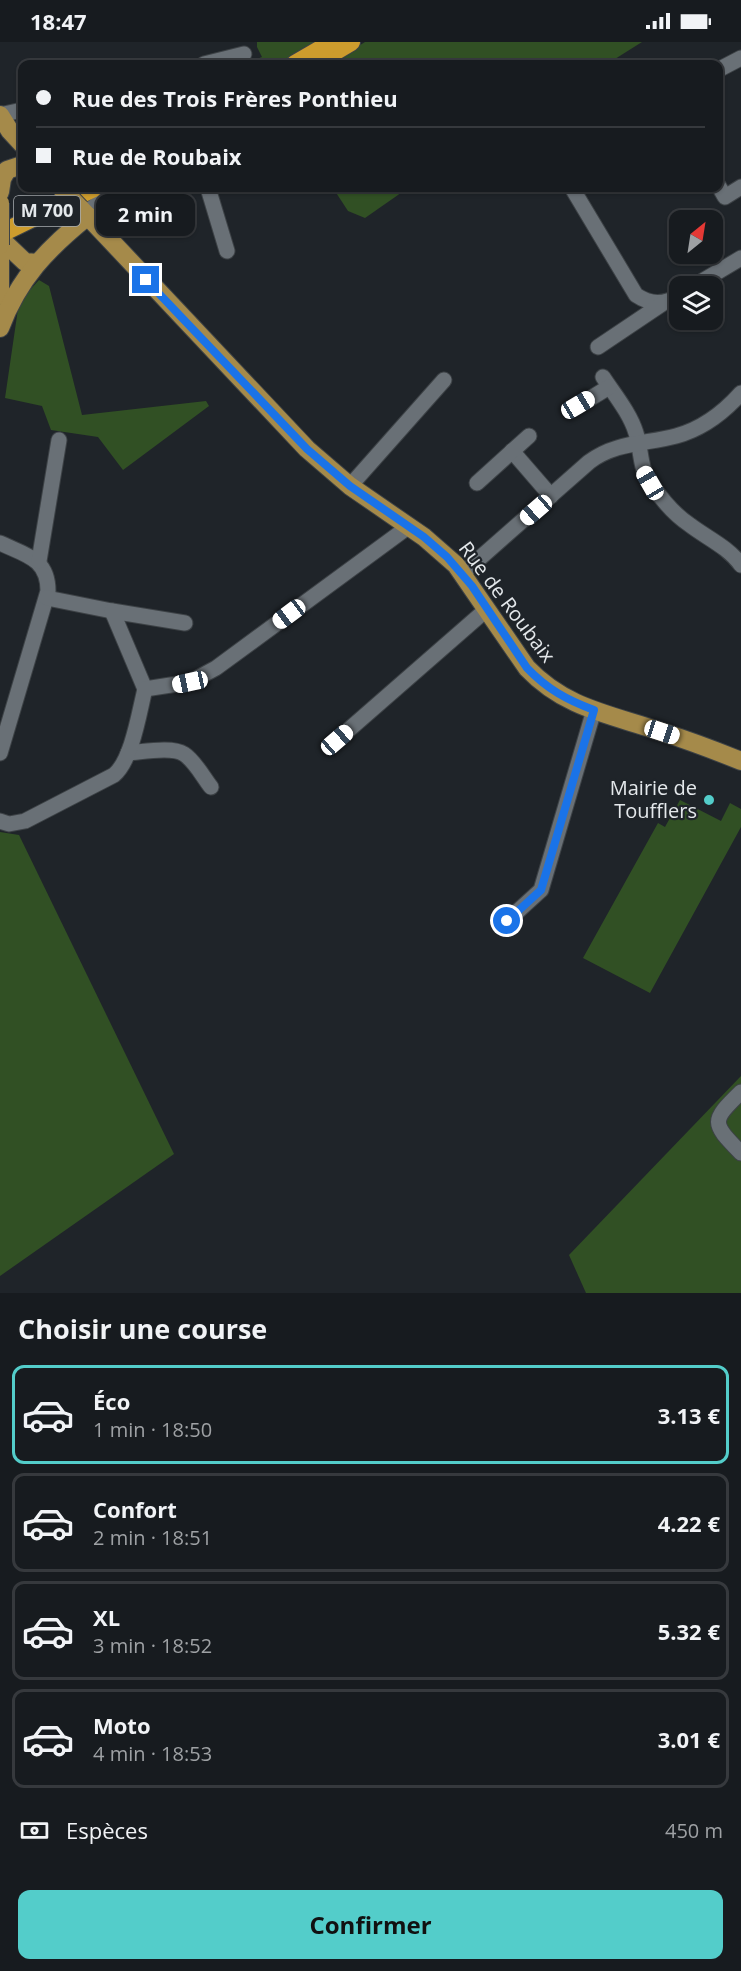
<!DOCTYPE html>
<html lang="fr">
<meta charset="utf-8">
<style>
:root{--surface:#171b1f;--page:#202428;--text:#f1f3f6;--muted:#9ea1a4;--line:#36393d;--accent:#53cdca}
body{margin:0;font-family:"Open Sans",sans-serif;background:var(--page);color:var(--text);height:100vh;display:flex;flex-direction:column;font-size:22px;white-space:nowrap}
*{box-sizing:border-box;margin:0}
p{font-size:20px;color:var(--muted)}
.icon{flex:none;width:33px;height:33px;fill:none;stroke:currentColor;stroke-width:2;stroke-linecap:round;stroke-linejoin:round}
.map{position:relative;height:1251px;overflow:hidden}
.drawer{display:flex;flex-direction:column;background:var(--surface);flex:1}
.drawer>*{flex:none}
.hud{position:absolute;left:18px;top:18px;width:705px;height:132px;border-radius:12px;box-shadow:0 2px 4px #0004,0 0 0 2px var(--line);display:grid;align-content:center;height:132px;padding:0 18px;background:var(--surface)}
.needle{width:39px;rotate:30deg}
.fabs{position:absolute;left:669px;top:168px;display:grid;gap:12px}
.fabs a{display:grid;place-items:center;width:54px;height:54px;border-radius:12px;background:var(--surface);box-shadow:0 2px 4px #0004,0 0 0 2px var(--line);font-size:30px}
.end{position:absolute;width:27px;height:27px;margin:-14px;border:8px solid #1a73e8;background:#fff;box-shadow:0 0 0 3px #fff}
.from{border-radius:50%}
.bubble{position:absolute;height:42px;border-radius:12px;background:var(--surface);box-shadow:0 2px 4px #0004,0 0 0 2px var(--line);font-size:20px;font-weight:700;line-height:42px;text-align:center}
.car{position:absolute;width:18px;height:36px;margin:-18px -9px;border-radius:8px;box-shadow:0 0 4px 2px #0007;background:linear-gradient(#fff 24%,#345 0 40%,#fff 0 76%,#345 0 86%,#fff 0)}
.hud b{display:flex;align-items:center;gap:21px;height:57px;font-size:22px}
.hud b+b{border-top:2px solid var(--line)}
.hud i{width:15px;height:15px;background:var(--text)}
ul{padding:0;list-style:none}
li{display:flex;align-items:center;gap:18px;height:99px;margin:0 12px 9px;padding:0 6px;border:3px solid var(--line);border-radius:12px}
li div{flex:1}
li b{display:block;font-size:22px}
li em{font-style:normal;font-weight:700}
li.selected{border-color:var(--accent)}
li>.icon{width:54px;height:54px;stroke-width:1.5}
h2{padding:0 18px;font-size:27px;line-height:72px}
.pay{display:flex;align-items:center;gap:15px;height:66px;padding:0 18px;font-size:22px}
.pay p{margin-inline-start:auto}
.button{display:flex;gap:12px;margin-top:auto;padding:12px 18px}
.button a{flex:1;height:69px;border-radius:12px;background:var(--accent);color:#111;font-size:24px;font-weight:700;line-height:69px;text-align:center}
.status{display:flex;justify-content:space-between;align-items:center;height:42px;padding:0 30px;background:var(--surface);direction:ltr}
.status svg{height:16px;fill:currentColor}
.map>svg:first-child{display:block}
.green{fill:#315024}
.lines{fill:none;stroke-linecap:round;stroke-linejoin:round}
.minor-casing{stroke:#3d4246;stroke-width:17}
.major-casing{stroke:#3d4246;stroke-width:20}
.highway-casing{stroke:#3d4246;stroke-width:20}
.minor{stroke:#697076;stroke-width:15}
.major{stroke:#a58a4a;stroke-width:18}
.highway{stroke:#cd9c2d;stroke-width:18}
.major-bridge-casing{stroke:#3d4246;stroke-width:20;stroke-linecap:butt}
.major-bridge{stroke:#a58a4a;stroke-width:18}
.route{stroke:#1a73e8;stroke-width:8}
.poi-dot{fill:#53cdca;stroke:#1f2429;stroke-width:2}
.labels{text-anchor:middle;stroke-width:4.5;stroke-linejoin:round;paint-order:stroke}
.shield{fill:#1f2429;stroke:#a9adb1;stroke-width:1.5}
.shield-label{font-size:18px;font-weight:bold;fill:#e4e8eb}
.street-label{font-size:20px;fill:#e4e8eb;stroke:#1f2429}
.poi-label{font-size:20px;fill:#e4e8eb;stroke:#1f2429;text-anchor:end}
</style>
<div class="status"><b>18:47</b><svg viewBox="0 0 49 12"><path d="M0 12V9h3v3zM5 12V6h3v6zM10 12V3h3v9zM15 12V0h3v12zM26 1h20v11H26zM47 4h2v5h-2z"/></svg></div>
<div class="map">
<svg width="741" height="1251" viewBox="0 0 741 1251">
<rect width="100%" height="100%" fill="#1f2429"/>
<g class="green">
<polygon points="257,0 322,0 283,22 243,22 262,15 257,5"/>
<polygon points="365,0 642,0 607,22 329,22"/>
<polygon points="333,146 408,146 365,176 348,169"/>
<polygon points="39,238 49,244 82,373 206,359 209,364 123,428 98,395 51,388 42,364 5,356 19,260"/>
<polygon points="680,758 721,779 730,761 741,767 741,785 650,951 583,916 658,781 665,785"/>
<polygon points="0,790 19,793 174,1112 0,1234"/>
<polygon points="741,1034 741,1251 586,1251 569,1213"/>
</g>
<g class="lines">
<defs>
<g id="minor">
<polyline points="204,22 244,12"/>
<polyline points="718,28 741,16"/>
<polyline points="0,73 22,68"/>
<polyline points="718,143 725,155 741,145"/>
<polyline points="208,146 227,209"/>
<path d="M572,146L636,253C651,263 664,263 680,253"/>
<polyline points="85,171 119,146"/>
<polyline points="694,244 741,216"/>
<polyline points="598,305 662,262"/>
<path d="M603,335C614,352 630,371 636,391C642,409 639,427 652,443C662,458 675,473 690,483C707,496 728,505 741,523"/>
<polyline points="578,364 609,345"/>
<polyline points="512,409 551,454"/>
<polyline points="477,441 529,394"/>
<polyline points="350,444 444,338"/>
<path d="M0,501C25,513 48,516 48,549L0,711"/>
<polyline points="39,519 59,398"/>
<path d="M463,531L589,420C615,400 646,402 676,394C702,387 724,370 741,351"/>
<polyline points="47,556 112,569"/>
<polyline points="145,647 112,569 185,581"/>
<polyline points="337,698 487,567"/>
<path d="M128,711C143,710 172,704 184,712C195,719 203,735 211,745"/>
<path d="M0,779L9,782L25,779L114,733C132,718 139,671 145,647L190,640L216,626L408,485"/>
<polyline points="507,879 541,848 594,668"/>
<path d="M741,1050C710,1080 712,1081 741,1111"/>
</g>
<g id="major">
<polyline points="0,73 10,89 22,102"/>
<polyline points="0,150 2,137 7,128 22,123"/>
<path d="M80,166L307,407L350,444L424,495L456,523L527,626C565,666 609,672 659,689C687,698 714,708 741,719"/>
<polyline points="7,203 25,220 37,221"/>
<polyline points="0,254 0,203"/>
<path d="M0,286C19,236 47,207 88,174"/>
</g>
<g id="highway">
<polyline points="324,16 351,0"/>
<polyline points="295,22 333,0"/>
<polyline points="0,192 94,146"/>
</g>
</defs>
<use href="#minor" class="minor-casing"/>
<use href="#major" class="major-casing"/>
<use href="#highway" class="highway-casing"/>
<use href="#minor" class="minor"/>
<use href="#major" class="major"/>
<use href="#highway" class="highway"/>
<defs>
<g id="major-bridge">
<polyline points="61,146 80,166"/>
<polyline points="0,161 0,203"/>
</g>
</defs>
<use href="#major-bridge" class="major-bridge-casing"/>
<use href="#major-bridge" class="major-bridge"/>
</g>
<g class="lines">
<path class="route" d="M146,238L307,407L350,444L424,495L447,515L472,544L527,626C547,647 567,658 594,668L541,848L507,879"/>
</g>
<circle class="poi-dot" cx="709" cy="758" r="6"/>
<g class="labels">
<rect class="shield" x="14" y="154" width="66" height="30" rx="4.5"/>
<g class="shield-label">
<text x="47" y="175">M 700</text>
</g>
<g class="street-label">
<text transform="translate(507 560) rotate(53)" y="7">Rue de Roubaix</text>
</g>
<g class="poi-label">
<text x="697" y="753">Mairie de<tspan x="697" dy="23">Toufflers</tspan></text>
</g>
</g>
</svg>
<div class="fabs">
<a><svg class="needle" viewBox="-14 -14 28 28"><path d="M0-13l5 13h-10z" fill="#e53935"/><path d="M0 13l5-13h-10z" fill="#9ea1a4"/></svg></a>
<a><svg class="icon" aria-label="layers" viewBox="0 0 24 24"><path d="M12 4l9 5-9 5-9-5zM3 14l9 5 9-5"/></svg></a>
</div>
<i class="end from" style="left:507px;top:879px"></i>
<i class="end" style="left:146px;top:238px"></i>
<div class="bubble" style="left:96px;top:152px;width:99px">2 min</div>
<i class="car" style="left:578px;top:363px;rotate:59deg"></i>
<i class="car" style="left:650px;top:441px;rotate:330deg"></i>
<i class="car" style="left:536px;top:468px;rotate:229deg"></i>
<i class="car" style="left:289px;top:572px;rotate:233deg"></i>
<i class="car" style="left:190px;top:640px;rotate:258deg"></i>
<i class="car" style="left:662px;top:690px;rotate:108deg"></i>
<i class="car" style="left:337px;top:698px;rotate:49deg"></i>
<div class="hud">
<b><i class="from"></i>Rue des Trois Frères Ponthieu</b>
<b><i></i>Rue de Roubaix</b>
</div>
</div>
<section class="drawer">
<h2>Choisir une course</h2>
<ul>
<li class="selected"><svg class="icon" aria-label="car" viewBox="0 0 24 24"><path d="M5 17H2v-5l4-1 3-4h7l3 4 3 1v5h-3M9 17h6M6 11h13"/><circle cx="7" cy="17" r="2"/><circle cx="17" cy="17" r="2"/></svg><div><b>Éco</b><p>1 min · 18:50</p></div><em>3.13 €</em></li>
<li><svg class="icon" aria-label="car" viewBox="0 0 24 24"><path d="M5 17H2v-5l4-1 3-4h7l3 4 3 1v5h-3M9 17h6M6 11h13"/><circle cx="7" cy="17" r="2"/><circle cx="17" cy="17" r="2"/></svg><div><b>Confort</b><p>2 min · 18:51</p></div><em>4.22 €</em></li>
<li><svg class="icon" aria-label="car" viewBox="0 0 24 24"><path d="M5 17H2v-5l4-1 3-4h7l3 4 3 1v5h-3M9 17h6M6 11h13"/><circle cx="7" cy="17" r="2"/><circle cx="17" cy="17" r="2"/></svg><div><b>XL</b><p>3 min · 18:52</p></div><em>5.32 €</em></li>
<li><svg class="icon" aria-label="car" viewBox="0 0 24 24"><path d="M5 17H2v-5l4-1 3-4h7l3 4 3 1v5h-3M9 17h6M6 11h13"/><circle cx="7" cy="17" r="2"/><circle cx="17" cy="17" r="2"/></svg><div><b>Moto</b><p>4 min · 18:53</p></div><em>3.01 €</em></li>
</ul>
<div class="pay"><svg class="icon" aria-label="cash" viewBox="0 0 24 24"><path d="M3 7h18v10H3z"/><circle cx="12" cy="12" r="2"/></svg>Espèces<p>450 m</p></div>
<div class="button"><a>Confirmer</a></div>
</section>
